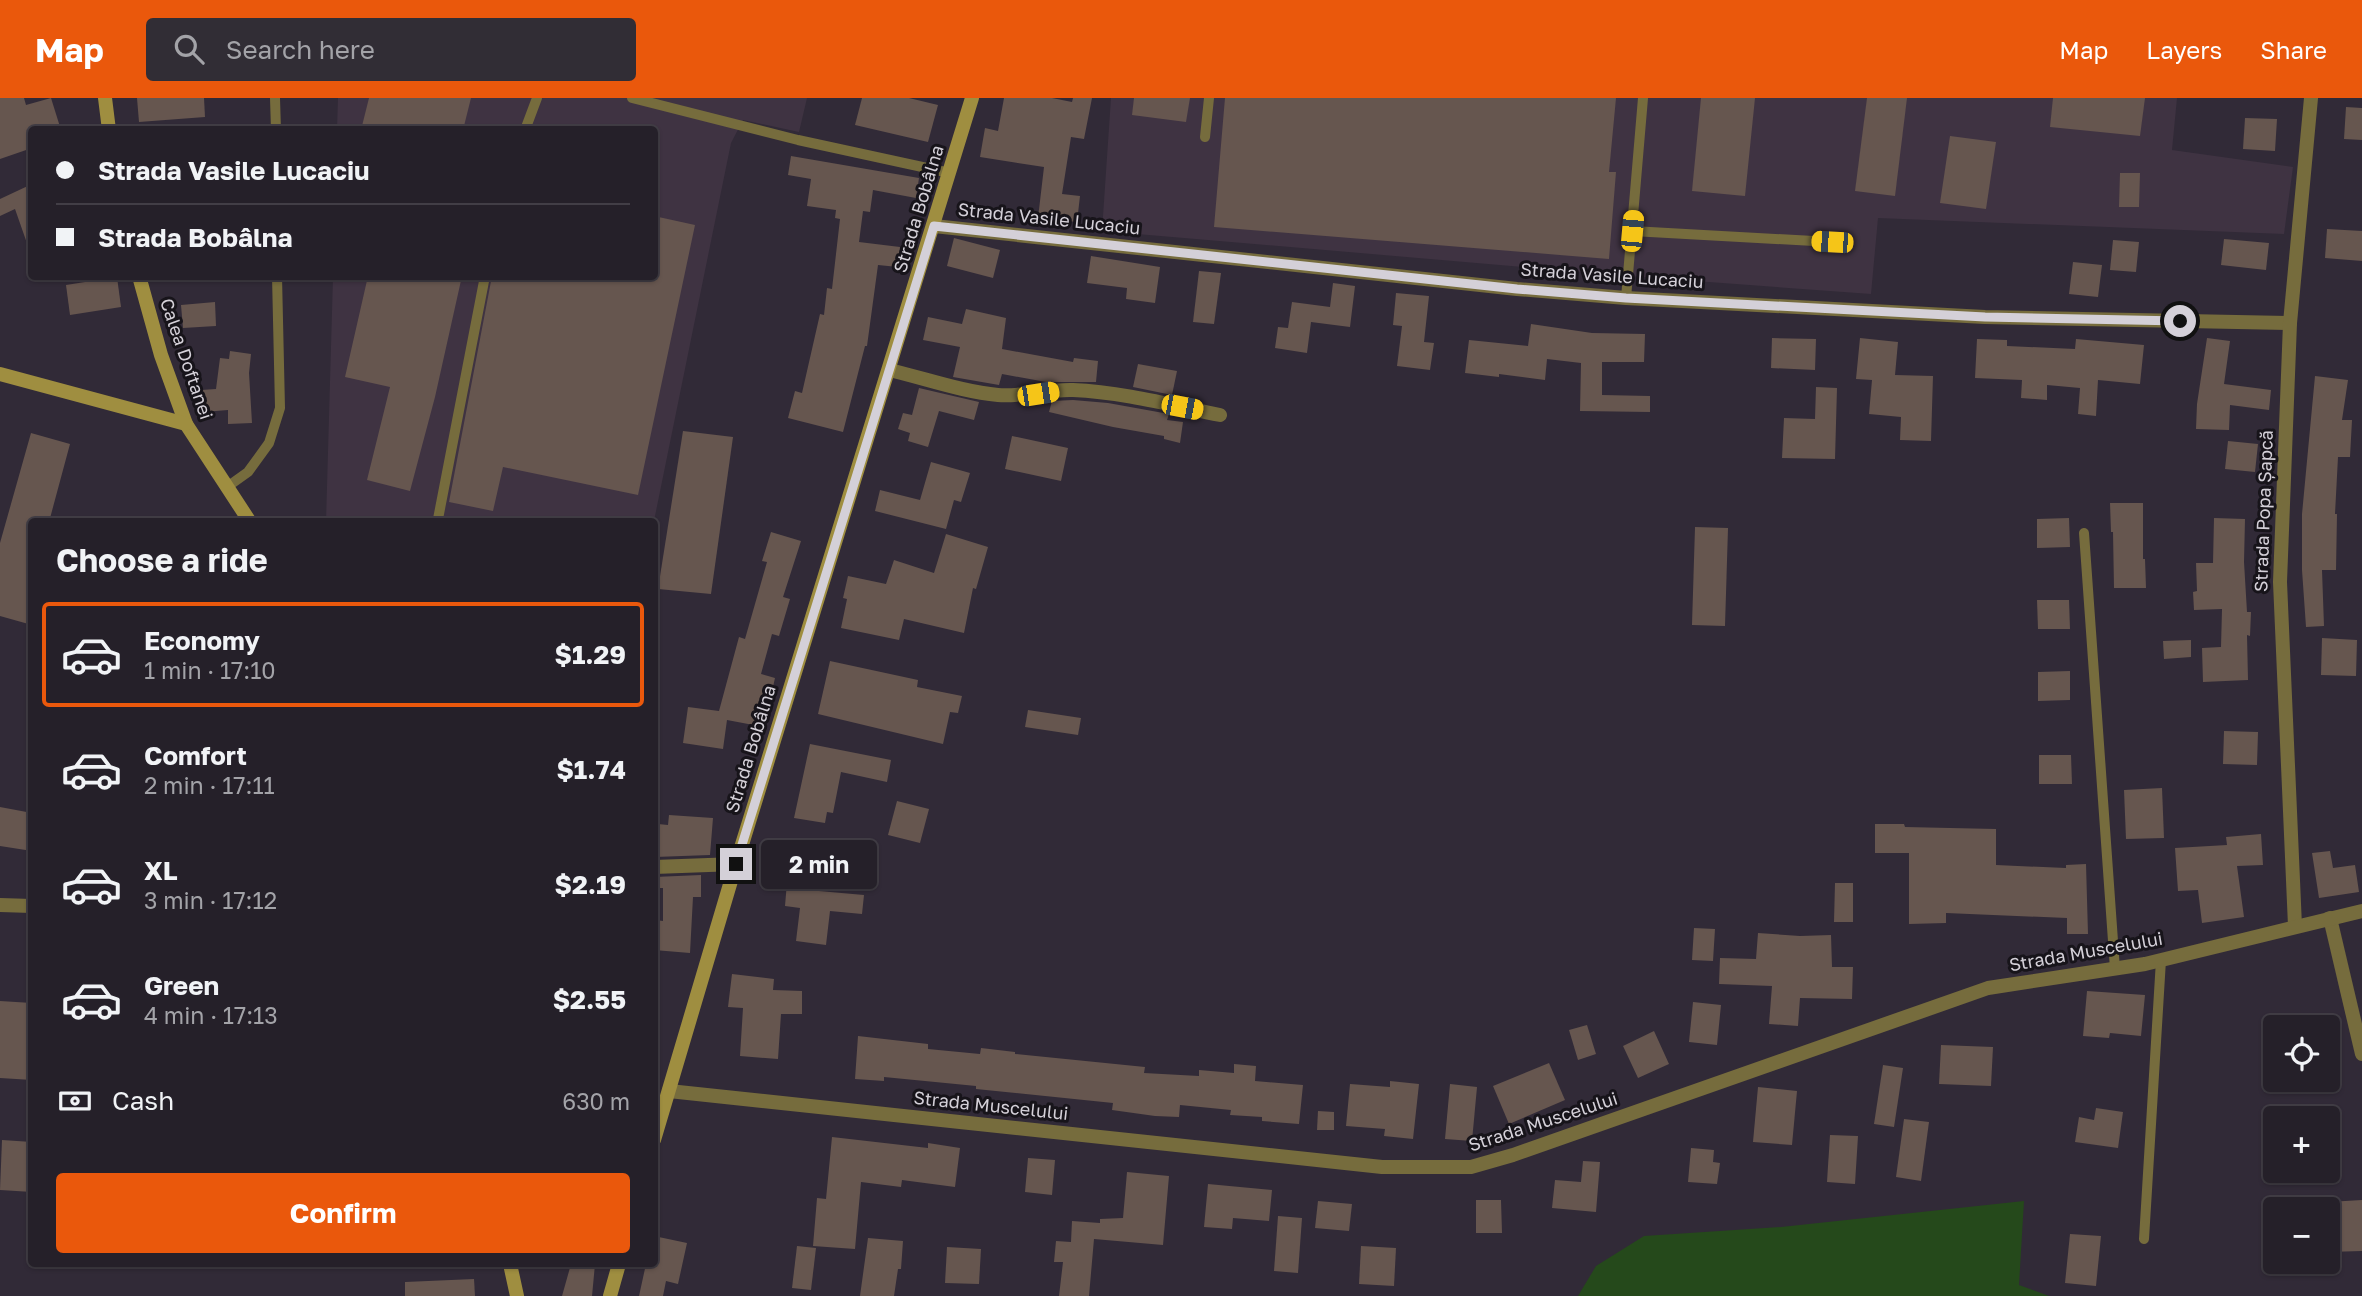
<!DOCTYPE html>
<meta charset="utf-8">
<style>
:root{--surface:#252029;--page:#312d35;--text:#f1f3f6;--muted:#a3a3a8;--line:#423e46;--accent:#ea580c}
body{margin:0;font-family:"Golos Text",sans-serif;background:var(--page);color:var(--text);height:100vh;display:flex;flex-direction:column;font-size:26px;white-space:nowrap}
*{box-sizing:border-box;margin:0}
p{font-size:23px;color:var(--muted)}
.icon{flex:none;width:38px;height:38px;fill:none;stroke:currentColor;stroke-width:2;stroke-linecap:round;stroke-linejoin:round}
.map{position:relative;flex:1;overflow:hidden}
.side{position:absolute;left:28px;top:420px;width:630px;height:749px;display:flex;flex-direction:column;background:var(--surface);border-radius:7px;box-shadow:0 2px 5px #0004,0 0 0 2px var(--line)}
.side>*{flex:none}
.guide{position:absolute;left:28px;top:28px;width:630px;height:154px;border-radius:7px;box-shadow:0 2px 5px #0004,0 0 0 2px var(--line);display:grid;align-content:center;height:154px;padding:0 28px;background:var(--surface)}
.buttons{position:absolute;left:2263px;top:917px;display:grid;gap:14px}
.buttons a{display:grid;place-items:center;width:77px;height:77px;border-radius:7px;background:var(--surface);box-shadow:0 2px 5px #0004,0 0 0 2px var(--line);font-size:35px}
.end{position:absolute;width:32px;height:32px;margin:-16px;border:9px solid #d4d0d8;background:#111;box-shadow:0 0 0 4px #111}
.from{border-radius:50%}
.bubble{position:absolute;height:49px;border-radius:7px;background:var(--surface);box-shadow:0 2px 5px #0004,0 0 0 2px var(--line);font-size:23px;font-weight:700;line-height:49px;text-align:center}
.car{position:absolute;width:21px;height:42px;margin:-21px -10px;border-radius:9px;box-shadow:0 0 5px 2px #0007;background:linear-gradient(#f5c518 24%,#345 0 40%,#f5c518 0 76%,#345 0 86%,#f5c518 0)}
.guide b{display:flex;align-items:center;gap:24px;height:66px;font-size:26px}
.guide b+b{border-top:2px solid var(--line)}
.guide i{width:18px;height:18px;background:var(--text)}
ul{padding:0;list-style:none}
li{display:flex;align-items:center;gap:21px;height:105px;margin:0 14px 10px;padding:0 14px;border:4px solid transparent;border-radius:7px}
li div{flex:1}
li b{display:block;font-size:26px}
li em{font-style:normal;font-weight:700}
li.active{border-color:var(--accent)}
li>.icon{width:63px;height:63px;stroke-width:1.5}
h2{padding:0 28px;font-size:32px;line-height:84px}
.pay{display:flex;align-items:center;gap:18px;height:77px;padding:0 28px;font-size:26px}
.pay p{margin-inline-start:auto}
.button{display:flex;gap:14px;margin-top:auto;padding:14px 28px}
.button a{flex:1;height:80px;border-radius:7px;background:var(--accent);color:#fff;font-size:28px;font-weight:700;line-height:80px;text-align:center}
header{display:flex;align-items:center;gap:42px;box-sizing:border-box;height:98px;padding:0 35px;background:var(--accent);color:#fff}
header strong{font-size:33px}
nav{display:flex;gap:38px;margin-inline-start:auto;font-size:24px}
.search{width:490px;height:63px;background:var(--page);display:flex;align-items:center;gap:18px;box-sizing:border-box;padding:0 24px;border-radius:7px;color:var(--muted);font-size:26px}
.map>svg:first-child{display:block}
.industrial{fill:#3f3342}
.green{fill:#25491b}
.building{fill:#66564f}
.lines{fill:none;stroke-linecap:round;stroke-linejoin:round}
.service{stroke:#766c3d;stroke-width:10}
.minor{stroke:#766c3d;stroke-width:14}
.secondary{stroke:#9f8e40;stroke-width:14}
.route{stroke:#d4d0d8;stroke-width:9}
.labels{text-anchor:middle;stroke-width:6;stroke-linejoin:round;paint-order:stroke}
.street-label{font-size:18px;fill:#d4d0d8;stroke:#17141a}
</style>
<header>
<strong>Map</strong>
<div class="search"><svg class="icon" aria-label="search" viewBox="0 0 24 24"><circle cx="10" cy="10" r="6"/><path d="M15 15l6 6"/></svg>Search here</div>
<nav><a>Map</a><a>Layers</a><a>Share</a></nav>
</header>
<div class="map">
<svg width="2362" height="1198" viewBox="0 0 2362 1198">
<rect width="100%" height="100%" fill="#312a37"/>
<g class="industrial">
<polygon points="338,0 807,0 799,34 743,22 731,45 654,423 326,424 333,179 654,178 654,32 337,31"/>
<polygon points="1111,0 2177,0 2172,52 2293,69 2284,136 1878,120 1871,196 1641,179 1102,133"/>
</g>
<polygon class="green" points="2024,1103 2019,1187 2049,1198 1578,1198 1596,1168 1644,1138 1781,1129"/>
<g class="building">
<polygon points="0,0 24,0 26,7 51,0 61,32 32,32 32,50 0,61"/>
<polygon points="137,0 204,0 205,19 139,24"/>
<polygon points="369,0 471,0 463,32 361,32"/>
<polygon points="862,0 909,0 938,7 928,44 855,27"/>
<polygon points="1004,0 1052,0 1072,4 1073,0 1092,0 1084,41 1071,39 1062,96 1080,98 1077,124 1038,120 1044,69 980,59 985,30 998,33"/>
<polygon points="1134,0 1190,0 1186,24 1132,17"/>
<polygon points="1225,0 1616,0 1609,74 1616,74 1609,161 1214,129"/>
<polygon points="1701,0 1755,0 1745,98 1692,93"/>
<polygon points="1867,0 1907,0 1895,98 1855,93"/>
<polygon points="2053,0 2145,0 2140,38 2050,29"/>
<polygon points="2346,9 2362,10 2362,42 2344,41"/>
<polygon points="2245,20 2277,21 2275,53 2243,51"/>
<polygon points="1950,38 1996,44 1986,111 1940,105"/>
<polygon points="791,58 919,80 916,100 873,92 870,114 863,113 859,144 900,149 898,169 878,167 867,248 865,248 843,334 788,320 795,293 802,295 820,216 824,217 827,190 832,191 840,121 835,120 836,112 807,108 811,81 788,77"/>
<polygon points="2120,75 2140,75 2139,109 2119,109"/>
<polygon points="32,86 32,150 29,151 15,111 0,118 0,101"/>
<polygon points="654,118 695,127 638,397 503,369 493,413 449,404 492,178 654,178"/>
<polygon points="2327,131 2362,133 2362,163 2325,160"/>
<polygon points="954,140 1000,152 993,180 947,168"/>
<polygon points="2224,141 2269,145 2266,172 2221,167"/>
<polygon points="2113,142 2139,144 2136,174 2110,172"/>
<polygon points="1091,158 1160,169 1155,205 1126,201 1127,190 1087,185"/>
<polygon points="2073,164 2102,167 2098,199 2069,196"/>
<polygon points="1199,173 1221,175 1214,226 1193,224"/>
<polygon points="368,178 462,178 435,299 410,393 367,382 390,289 345,279"/>
<polygon points="117,179 121,209 70,217 66,187"/>
<polygon points="1333,185 1355,188 1350,229 1311,224 1307,255 1275,250 1278,229 1288,230 1292,204 1330,209"/>
<polygon points="1396,195 1429,198 1424,244 1434,245 1430,272 1397,268 1402,228 1393,227"/>
<polygon points="215,204 216,228 183,230 181,207"/>
<polygon points="966,211 1006,220 1002,251 1073,264 1074,260 1098,263 1096,284 1046,284 1002,276 999,287 953,279 960,249 923,242 928,219 962,226"/>
<polygon points="1531,226 1592,235 1645,236 1644,264 1602,264 1602,297 1650,298 1650,314 1580,313 1581,265 1547,261 1545,282 1499,276 1499,279 1465,275 1469,242 1528,248"/>
<polygon points="1772,240 1816,241 1815,272 1771,270"/>
<polygon points="1860,240 1898,244 1895,277 1933,278 1931,343 1900,342 1901,319 1869,316 1872,282 1856,281"/>
<polygon points="2207,240 2230,243 2224,286 2271,292 2269,312 2230,307 2229,332 2196,331 2197,306"/>
<polygon points="1977,241 2007,242 2007,248 2075,251 2076,241 2144,247 2140,286 2098,282 2096,318 2078,316 2080,290 2047,287 2047,302 2021,300 2022,282 1975,280"/>
<polygon points="230,253 251,256 249,275 252,325 228,326 228,312 203,314 201,292 216,291 220,260 229,261"/>
<polygon points="1138,266 1177,273 1172,297 1133,289"/>
<polygon points="2315,278 2348,282 2342,322 2352,322 2350,359 2338,359 2335,416 2337,416 2336,472 2322,472 2324,528 2306,529 2302,472 2302,416"/>
<polygon points="1816,289 1837,290 1835,361 1782,360 1784,320 1815,321"/>
<polygon points="919,290 979,304 974,322 939,313 928,349 908,343 910,335 898,331 903,315 912,317"/>
<polygon points="1073,302 1108,305 1169,316 1167,322 1183,324 1180,345 1164,341 1164,338 1113,329 1049,314 1052,303"/>
<polygon points="683,333 733,339 711,496 658,491"/>
<polygon points="31,335 70,346 49,424 32,424 32,527 0,518 0,445"/>
<polygon points="1012,338 1068,350 1061,383 1005,371"/>
<polygon points="2228,343 2258,346 2255,374 2225,371"/>
<polygon points="931,364 970,375 961,404 954,402 946,431 875,413 880,392 920,402"/>
<polygon points="2110,405 2143,405 2143,461 2145,461 2146,490 2114,490 2113,434 2111,434"/>
<polygon points="2069,420 2070,449 2037,450 2037,421"/>
<polygon points="2214,420 2245,421 2244,464 2247,514 2251,514 2250,538 2247,537 2248,582 2203,584 2202,550 2221,549 2222,511 2194,512 2193,494 2197,493 2196,465 2213,465"/>
<polygon points="1695,429 1728,430 1725,528 1692,527"/>
<polygon points="771,434 801,443 783,499 790,501 779,538 772,536 761,576 775,580 764,629 727,622 723,651 683,645 688,609 719,613 739,539 745,541 767,464 762,463"/>
<polygon points="946,436 988,449 976,491 973,490 964,535 904,521 899,542 841,530 847,501 843,500 848,478 886,486 894,462 934,475"/>
<polygon points="2037,502 2069,502 2070,531 2038,531"/>
<polygon points="2322,540 2357,542 2356,578 2321,577"/>
<polygon points="2191,542 2191,559 2164,561 2163,543"/>
<polygon points="830,563 918,582 917,589 962,598 958,615 950,614 943,646 818,616"/>
<polygon points="2070,573 2070,602 2038,603 2038,574"/>
<polygon points="1028,612 1081,620 1078,637 1025,629"/>
<polygon points="2224,633 2258,634 2257,667 2223,666"/>
<polygon points="810,646 891,662 887,684 841,674 833,715 827,714 825,725 794,720"/>
<polygon points="2039,657 2071,657 2072,686 2039,686"/>
<polygon points="2162,690 2164,740 2126,741 2124,692"/>
<polygon points="897,703 929,711 920,745 888,737"/>
<polygon points="0,709 32,715 32,753 0,748"/>
<polygon points="669,717 713,720 710,757 655,759 658,726 668,727"/>
<polygon points="1875,726 1904,726 1905,729 1996,731 1996,767 2066,770 2066,767 2086,766 2088,836 2067,836 2067,820 1946,815 1946,825 1909,826 1909,755 1875,755"/>
<polygon points="2261,736 2263,767 2237,768 2244,819 2202,825 2198,792 2178,793 2175,750 2227,747 2226,739"/>
<polygon points="2330,753 2333,770 2355,767 2359,794 2319,800 2312,755"/>
<polygon points="701,777 701,799 693,799 690,855 654,852 655,822 663,823 663,790 654,790 654,779"/>
<polygon points="787,784 820,788 819,793 864,797 862,816 830,813 826,847 796,843 800,810 785,808"/>
<polygon points="1835,785 1853,785 1853,824 1834,824"/>
<polygon points="1694,830 1715,831 1713,863 1692,862"/>
<polygon points="1758,835 1800,838 1831,837 1832,869 1853,869 1852,901 1800,900 1798,928 1769,926 1772,888 1719,886 1720,860 1756,861"/>
<polygon points="732,876 774,881 773,892 802,893 802,916 781,916 778,961 740,958 743,910 728,909"/>
<polygon points="2087,893 2145,897 2141,938 2110,935 2109,940 2083,938"/>
<polygon points="0,903 32,905 32,982 0,980"/>
<polygon points="1693,904 1721,907 1717,947 1689,944"/>
<polygon points="1587,927 1596,956 1578,962 1569,932"/>
<polygon points="1654,933 1669,966 1638,980 1623,948"/>
<polygon points="858,938 928,946 928,951 980,956 981,950 1015,954 1015,956 1145,969 1144,975 1199,978 1199,972 1234,975 1234,966 1256,968 1255,983 1303,987 1299,1026 1262,1023 1262,1019 1230,1017 1231,1012 1180,1007 1179,1019 1155,1018 1112,1012 1113,1005 976,991 976,988 884,979 884,983 855,981"/>
<polygon points="1941,947 1993,949 1991,988 1939,986"/>
<polygon points="1549,965 1565,1002 1509,1026 1493,988"/>
<polygon points="1883,967 1903,970 1894,1029 1874,1026"/>
<polygon points="1390,983 1419,986 1413,1041 1384,1038 1385,1031 1346,1028 1350,986 1390,989"/>
<polygon points="1450,986 1477,989 1472,1043 1445,1041"/>
<polygon points="1758,989 1797,993 1792,1047 1753,1044"/>
<polygon points="2096,1010 2123,1014 2118,1050 2075,1044 2079,1019 2094,1022"/>
<polygon points="1318,1013 1334,1014 1334,1032 1317,1032"/>
<polygon points="1904,1021 1929,1024 1921,1083 1896,1079"/>
<polygon points="1830,1037 1858,1038 1855,1086 1827,1084"/>
<polygon points="832,1039 928,1050 928,1045 960,1050 955,1089 902,1082 901,1089 861,1084 855,1151 813,1148 817,1100 826,1101"/>
<polygon points="2,1042 32,1044 32,1094 0,1092"/>
<polygon points="1691,1050 1714,1052 1713,1064 1720,1065 1717,1086 1688,1084"/>
<polygon points="1028,1060 1055,1062 1052,1097 1025,1094"/>
<polygon points="1583,1063 1600,1064 1596,1114 1552,1110 1555,1082 1581,1084"/>
<polygon points="1127,1074 1169,1078 1163,1147 1094,1141 1089,1198 1059,1198 1063,1164 1054,1164 1056,1143 1071,1144 1072,1123 1100,1125 1100,1121 1123,1120"/>
<polygon points="1208,1086 1272,1092 1269,1123 1233,1120 1232,1131 1204,1129"/>
<polygon points="1476,1102 1501,1102 1502,1135 1476,1135"/>
<polygon points="2362,1102 2362,1153 2328,1154 2328,1104"/>
<polygon points="1318,1103 1352,1106 1349,1133 1315,1130"/>
<polygon points="1278,1118 1302,1120 1298,1175 1274,1173"/>
<polygon points="2070,1136 2101,1138 2096,1188 2065,1185"/>
<polygon points="654,1138 687,1145 678,1186 666,1183 663,1198 639,1198 646,1166 654,1166"/>
<polygon points="868,1140 903,1143 901,1171 898,1171 894,1198 860,1198"/>
<polygon points="797,1148 816,1150 811,1192 792,1190"/>
<polygon points="1361,1148 1396,1150 1394,1188 1359,1186"/>
<polygon points="947,1149 981,1151 979,1186 945,1185"/>
<polygon points="571,1166 595,1166 592,1198 562,1198"/>
<polygon points="474,1181 475,1198 405,1198 405,1184"/>
</g>
<g class="lines">
<g class="service">
<polyline points="275,0 276,32"/>
<polyline points="632,0 798,42 950,75"/>
<polyline points="525,32 537,0"/>
<polyline points="1205,39 1209,0"/>
<polyline points="1632,133 1832,144"/>
<polyline points="1626,200 1643,0"/>
<polyline points="227,389 248,374 269,345 280,310 277,178"/>
<polyline points="438,421 485,178"/>
<polyline points="2084,435 2115,871"/>
<polyline points="2144,1141 2161,862"/>
</g>
<g class="minor">
<polyline points="934,128 1517,191 1626,200 1985,219 2290,225"/>
<path d="M889,272C924,280 963,294 998,297C1024,299 1048,291 1073,292C1122,294 1171,307 1220,317"/>
<polyline points="654,769 736,766"/>
<polyline points="0,807 32,808"/>
<polyline points="2330,820 2362,956"/>
<polyline points="2295,828 2280,484 2290,225 2311,0"/>
<polyline points="669,993 1382,1069 1471,1069 1513,1057 1988,890 2145,866 2362,813"/>
</g>
<g class="secondary">
<polyline points="105,0 109,32"/>
<polyline points="139,178 161,257 186,326 250,424"/>
<polyline points="0,276 186,326"/>
<polyline points="654,1042 736,766 972,0"/>
<polyline points="510,1166 517,1198"/>
<polyline points="610,1198 619,1166"/>
</g>
</g>
<g class="lines">
<polyline class="route" points="736,766 934,128 1517,191 1626,200 1985,219 2180,223"/>
</g>
<g class="labels">
<g class="street-label">
<text transform="translate(919 111) rotate(-73)" y="6">Strada Bobâlna</text>
<text transform="translate(1049 121) rotate(6)" y="6">Strada Vasile Lucaciu</text>
<text transform="translate(1612 178) rotate(4)" y="6">Strada Vasile Lucaciu</text>
<text transform="translate(186 261) rotate(71)" y="6">Calea Doftanei</text>
<text transform="translate(2264 413) rotate(-88)" y="6">Strada Popa Șapcă</text>
<text transform="translate(751 651) rotate(-73)" y="6">Strada Bobâlna</text>
<text transform="translate(2086 854) rotate(-10)" y="6">Strada Muscelului</text>
<text transform="translate(991 1008) rotate(6)" y="6">Strada Muscelului</text>
<text transform="translate(1543 1024) rotate(-18)" y="6">Strada Muscelului</text>
</g>
</g>
</svg>
<div class="buttons">
<a><svg class="icon" aria-label="locate" viewBox="0 0 24 24"><circle cx="12" cy="12" r="6"/><path d="M12 2v4M12 18v4M2 12h4M18 12h4"/></svg></a>
<a>+</a>
<a>−</a>
</div>
<i class="end from" style="left:2180px;top:223px"></i>
<i class="end" style="left:736px;top:766px"></i>
<div class="bubble" style="left:761px;top:742px;width:116px">2 min</div>
<i class="car" style="left:1632px;top:133px;rotate:5deg"></i>
<i class="car" style="left:1832px;top:144px;rotate:273deg"></i>
<i class="car" style="left:1038px;top:296px;rotate:81deg"></i>
<i class="car" style="left:1182px;top:309px;rotate:101deg"></i>
<div class="guide">
<b><i class="from"></i>Strada Vasile Lucaciu</b>
<b><i></i>Strada Bobâlna</b>
</div>
<section class="side">
<h2>Choose a ride</h2>
<ul>
<li class="active"><svg class="icon" aria-label="car" viewBox="0 0 24 24"><path d="M5 17H2v-5l4-1 3-4h7l3 4 3 1v5h-3M9 17h6M6 11h13"/><circle cx="7" cy="17" r="2"/><circle cx="17" cy="17" r="2"/></svg><div><b>Economy</b><p>1 min · 17:10</p></div><em>$1.29</em></li>
<li><svg class="icon" aria-label="car" viewBox="0 0 24 24"><path d="M5 17H2v-5l4-1 3-4h7l3 4 3 1v5h-3M9 17h6M6 11h13"/><circle cx="7" cy="17" r="2"/><circle cx="17" cy="17" r="2"/></svg><div><b>Comfort</b><p>2 min · 17:11</p></div><em>$1.74</em></li>
<li><svg class="icon" aria-label="car" viewBox="0 0 24 24"><path d="M5 17H2v-5l4-1 3-4h7l3 4 3 1v5h-3M9 17h6M6 11h13"/><circle cx="7" cy="17" r="2"/><circle cx="17" cy="17" r="2"/></svg><div><b>XL</b><p>3 min · 17:12</p></div><em>$2.19</em></li>
<li><svg class="icon" aria-label="car" viewBox="0 0 24 24"><path d="M5 17H2v-5l4-1 3-4h7l3 4 3 1v5h-3M9 17h6M6 11h13"/><circle cx="7" cy="17" r="2"/><circle cx="17" cy="17" r="2"/></svg><div><b>Green</b><p>4 min · 17:13</p></div><em>$2.55</em></li>
</ul>
<div class="pay"><svg class="icon" aria-label="cash" viewBox="0 0 24 24"><path d="M3 7h18v10H3z"/><circle cx="12" cy="12" r="2"/></svg>Cash<p>630 m</p></div>
<div class="button"><a>Confirm</a></div>
</section>
</div>
